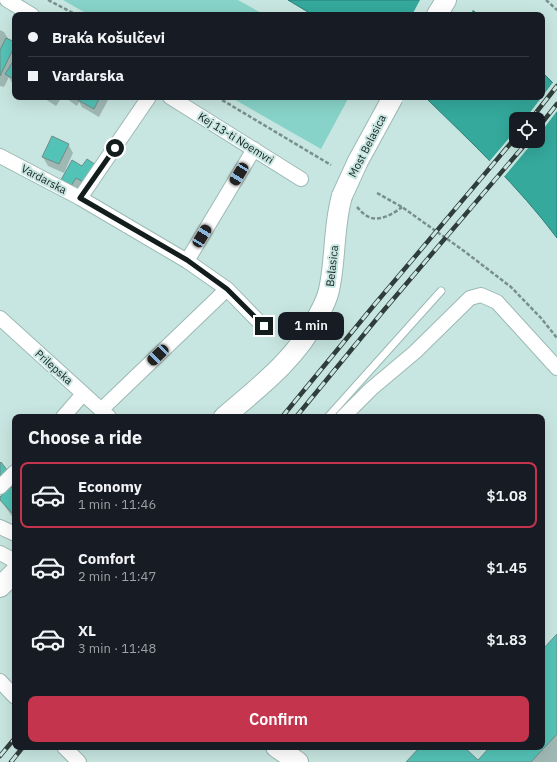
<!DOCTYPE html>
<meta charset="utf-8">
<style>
:root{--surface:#171b24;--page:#20242c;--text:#f1f3f6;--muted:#9ea1a6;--line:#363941;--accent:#c5344d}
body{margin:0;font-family:"IBM Plex Sans",sans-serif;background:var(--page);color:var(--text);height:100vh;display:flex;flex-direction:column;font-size:15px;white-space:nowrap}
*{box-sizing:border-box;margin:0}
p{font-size:13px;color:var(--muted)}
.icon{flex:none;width:22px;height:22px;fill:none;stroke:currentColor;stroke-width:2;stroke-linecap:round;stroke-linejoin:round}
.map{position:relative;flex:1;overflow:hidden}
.drawer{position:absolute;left:12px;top:414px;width:533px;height:336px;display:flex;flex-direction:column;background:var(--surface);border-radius:8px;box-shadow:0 4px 16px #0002}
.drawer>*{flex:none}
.guide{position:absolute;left:12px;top:12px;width:533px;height:88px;border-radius:8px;box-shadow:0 4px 16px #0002;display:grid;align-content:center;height:88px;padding:0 16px;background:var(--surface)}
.fabs{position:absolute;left:509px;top:112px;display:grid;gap:8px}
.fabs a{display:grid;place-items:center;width:36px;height:36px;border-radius:8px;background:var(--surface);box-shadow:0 4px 16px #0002;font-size:20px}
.end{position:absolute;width:18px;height:18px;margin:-9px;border:5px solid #131e1c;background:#fff;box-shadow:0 0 0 2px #fff}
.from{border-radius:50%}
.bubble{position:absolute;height:28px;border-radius:8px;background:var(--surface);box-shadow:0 4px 16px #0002;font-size:13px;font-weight:600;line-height:28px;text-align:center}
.car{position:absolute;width:12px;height:24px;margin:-12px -6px;border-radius:5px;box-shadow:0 0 3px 1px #0007;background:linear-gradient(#222 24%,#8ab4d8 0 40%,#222 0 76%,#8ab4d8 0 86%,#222 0)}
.guide b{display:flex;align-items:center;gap:14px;height:38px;font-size:15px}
.guide b+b{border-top:1px solid var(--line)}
.guide i{width:10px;height:10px;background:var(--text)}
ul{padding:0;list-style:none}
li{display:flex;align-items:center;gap:12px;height:66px;margin:0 8px 6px;padding:0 8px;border:2px solid transparent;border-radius:8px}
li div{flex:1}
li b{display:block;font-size:15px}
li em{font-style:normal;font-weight:600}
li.active{border-color:var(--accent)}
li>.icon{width:36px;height:36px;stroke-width:1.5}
h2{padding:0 16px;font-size:18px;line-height:48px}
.primary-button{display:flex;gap:8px;margin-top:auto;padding:8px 16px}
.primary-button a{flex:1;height:46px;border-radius:8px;background:var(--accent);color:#fff;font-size:16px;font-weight:600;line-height:46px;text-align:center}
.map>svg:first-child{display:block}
.green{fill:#88d3c9}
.water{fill:#34a99c;stroke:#2a7f76;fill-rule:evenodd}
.pier{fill:#c8e6e1}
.shadow{fill:#0003}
.building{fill:#54c3b7;stroke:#708b87}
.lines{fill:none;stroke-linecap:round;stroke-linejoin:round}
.lane-casing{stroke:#9cb9b4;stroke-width:9}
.street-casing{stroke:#9cb9b4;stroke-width:16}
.secondary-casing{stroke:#9cb9b4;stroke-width:22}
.path{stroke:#798f8b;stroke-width:2.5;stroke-dasharray:4 2;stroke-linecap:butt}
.lane{stroke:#fff;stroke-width:7}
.street{stroke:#fff;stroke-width:14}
.secondary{stroke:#fff;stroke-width:20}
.rail-casing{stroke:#303e3b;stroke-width:4.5}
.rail{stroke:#c8e6e1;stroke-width:3;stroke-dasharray:9;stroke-linecap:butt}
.secondary-bridge-casing{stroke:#9cb9b4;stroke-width:22;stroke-linecap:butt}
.secondary-bridge{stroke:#fff;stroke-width:20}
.route{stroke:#131e1c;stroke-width:5}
.labels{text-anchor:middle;stroke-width:4;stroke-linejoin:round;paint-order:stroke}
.street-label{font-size:11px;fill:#131e1c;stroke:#c8e6e1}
</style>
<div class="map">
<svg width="557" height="762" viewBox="0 0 557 762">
<rect width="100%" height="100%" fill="#c8e6e1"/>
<g class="green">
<polygon points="63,0 238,0 265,15 89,15"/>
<polygon points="230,97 349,97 321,149"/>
</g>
<g class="water">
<polygon points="288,0 459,0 479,15 313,15"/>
<path d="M542,72L557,87V238C518,186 471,142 425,97H542ZM516,119H538V141H516Z"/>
</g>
<g class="pier">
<polygon points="420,0 463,0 474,8 470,15 412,15"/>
<polygon points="554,81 557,84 557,111 538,136 538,119 525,119"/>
<polygon points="516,130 516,141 534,141 503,178 488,163"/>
</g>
<g class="shadow">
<polygon points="0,30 4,32 9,40 15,43 15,85 12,83 9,77 4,87 0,86"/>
<polygon points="42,97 62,97 56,106"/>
<polygon points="64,97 106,97 108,100 99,117 82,107 79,102 77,106"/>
<polygon points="68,144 73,153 64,173 48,166 43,157"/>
<polygon points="96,165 77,194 67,189 62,180"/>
<polygon points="15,493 15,521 0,499"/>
<polygon points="557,635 557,762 407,762 421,747 462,747 478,761 491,747 542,747 542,652"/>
</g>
<g class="building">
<polygon points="6,38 15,42 15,45 0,76 0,50"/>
<polygon points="15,58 15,80 5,74"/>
<polygon points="77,97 100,97 94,109 76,99"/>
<polygon points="52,136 69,144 59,164 42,157"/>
<polygon points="87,159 96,165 85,183 76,178 71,186 61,180 72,160 82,166"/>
<polygon points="1,462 10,474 0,481 0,463"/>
<polygon points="11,487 15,491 15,510 12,513 0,500 0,497"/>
<polygon points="557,634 557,734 531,762 406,762 420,747 464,747 478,760 490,747 542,747 542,650"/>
</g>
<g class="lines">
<defs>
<polyline id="lane" points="328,417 441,291"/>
<g id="street">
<polyline points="7,0 32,15"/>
<polyline points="170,97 301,179"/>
<polyline points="0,156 80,198 187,261 227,289 263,326"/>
<polyline points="80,198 149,97"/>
<polyline points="187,261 254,149"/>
<polyline points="0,318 109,417"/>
<polyline points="101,410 227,289"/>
<polyline points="63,417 83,394"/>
<polyline points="343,417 371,389 415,352 470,298 481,295 497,302 557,368"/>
<polyline points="0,487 15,472"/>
<polyline points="0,527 15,534"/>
<polyline points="0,553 15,561"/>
<polyline points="0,681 15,697"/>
<polyline points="64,747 79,762"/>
</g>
<g id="secondary">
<polyline points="437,15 446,0"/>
<path d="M224,417C259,387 296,359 317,318C322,309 327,300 329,290C336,259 333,227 342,196"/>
<polyline points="0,587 15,572"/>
<polyline points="276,747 298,762"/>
</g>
</defs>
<use href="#lane" class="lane-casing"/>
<use href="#street" class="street-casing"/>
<use href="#secondary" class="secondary-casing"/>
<g class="path">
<polyline points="48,0 77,15"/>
<polyline points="546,0 557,10"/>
<polyline points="217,97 331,165"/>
<polyline points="377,193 402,207 464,251 511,287 541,318 557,338"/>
<path d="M357,207C360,210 363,214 367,216C378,223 393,214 402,207"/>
<polyline points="334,337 339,315"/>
</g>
<use href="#lane" class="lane"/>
<use href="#street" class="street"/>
<use href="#secondary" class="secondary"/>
<defs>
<g id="rail">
<polyline points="531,119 557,86"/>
<polyline points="538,128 557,104"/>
<polyline points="282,417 375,304 516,137"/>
<polyline points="296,417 384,310 528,141"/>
<polyline points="0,756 15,738"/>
<polyline points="11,762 23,747"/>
</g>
</defs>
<use href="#rail" class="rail-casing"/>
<use href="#rail" class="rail"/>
<defs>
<polyline id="secondary-bridge" points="342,196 358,161 393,97"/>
</defs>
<use href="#secondary-bridge" class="secondary-bridge-casing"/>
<use href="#secondary-bridge" class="secondary-bridge"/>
</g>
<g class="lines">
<polyline class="route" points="115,148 80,198 187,260 227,289 264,326"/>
</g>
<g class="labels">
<g class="street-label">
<text transform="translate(236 138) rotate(32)" y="4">Kej 13-ti Noemvri</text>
<text transform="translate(367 146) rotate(-63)" y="4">Most Belasica</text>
<text transform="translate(44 179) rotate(28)" y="4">Vardarska</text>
<text transform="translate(332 266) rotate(-84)" y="4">Belasica</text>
<text transform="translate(54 367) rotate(42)" y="4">Prilepska</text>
</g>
</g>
</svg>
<div class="fabs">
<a><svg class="icon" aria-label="locate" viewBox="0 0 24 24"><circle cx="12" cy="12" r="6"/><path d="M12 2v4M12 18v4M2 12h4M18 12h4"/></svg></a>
</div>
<i class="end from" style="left:115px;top:148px"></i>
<i class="end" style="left:264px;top:326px"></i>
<div class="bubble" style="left:278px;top:312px;width:66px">1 min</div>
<i class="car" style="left:239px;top:174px;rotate:211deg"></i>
<i class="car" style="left:202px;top:236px;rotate:31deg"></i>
<i class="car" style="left:158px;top:355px;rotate:226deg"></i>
<div class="guide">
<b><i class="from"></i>Braḱa Košulčevi</b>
<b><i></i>Vardarska</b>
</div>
<section class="drawer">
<h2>Choose a ride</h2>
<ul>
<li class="active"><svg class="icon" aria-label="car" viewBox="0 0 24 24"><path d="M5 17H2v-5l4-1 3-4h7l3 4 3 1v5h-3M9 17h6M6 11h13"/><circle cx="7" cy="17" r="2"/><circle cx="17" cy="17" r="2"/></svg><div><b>Economy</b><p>1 min · 11:46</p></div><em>$1.08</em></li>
<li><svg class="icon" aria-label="car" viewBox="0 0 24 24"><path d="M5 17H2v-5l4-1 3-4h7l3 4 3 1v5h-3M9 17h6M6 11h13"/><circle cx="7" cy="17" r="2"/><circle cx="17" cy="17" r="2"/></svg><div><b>Comfort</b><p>2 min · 11:47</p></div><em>$1.45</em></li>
<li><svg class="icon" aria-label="car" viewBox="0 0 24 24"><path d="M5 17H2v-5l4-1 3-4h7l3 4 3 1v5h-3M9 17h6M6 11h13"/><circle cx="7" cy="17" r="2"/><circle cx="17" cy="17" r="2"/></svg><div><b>XL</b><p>3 min · 11:48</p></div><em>$1.83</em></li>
</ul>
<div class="primary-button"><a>Confirm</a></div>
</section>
</div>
